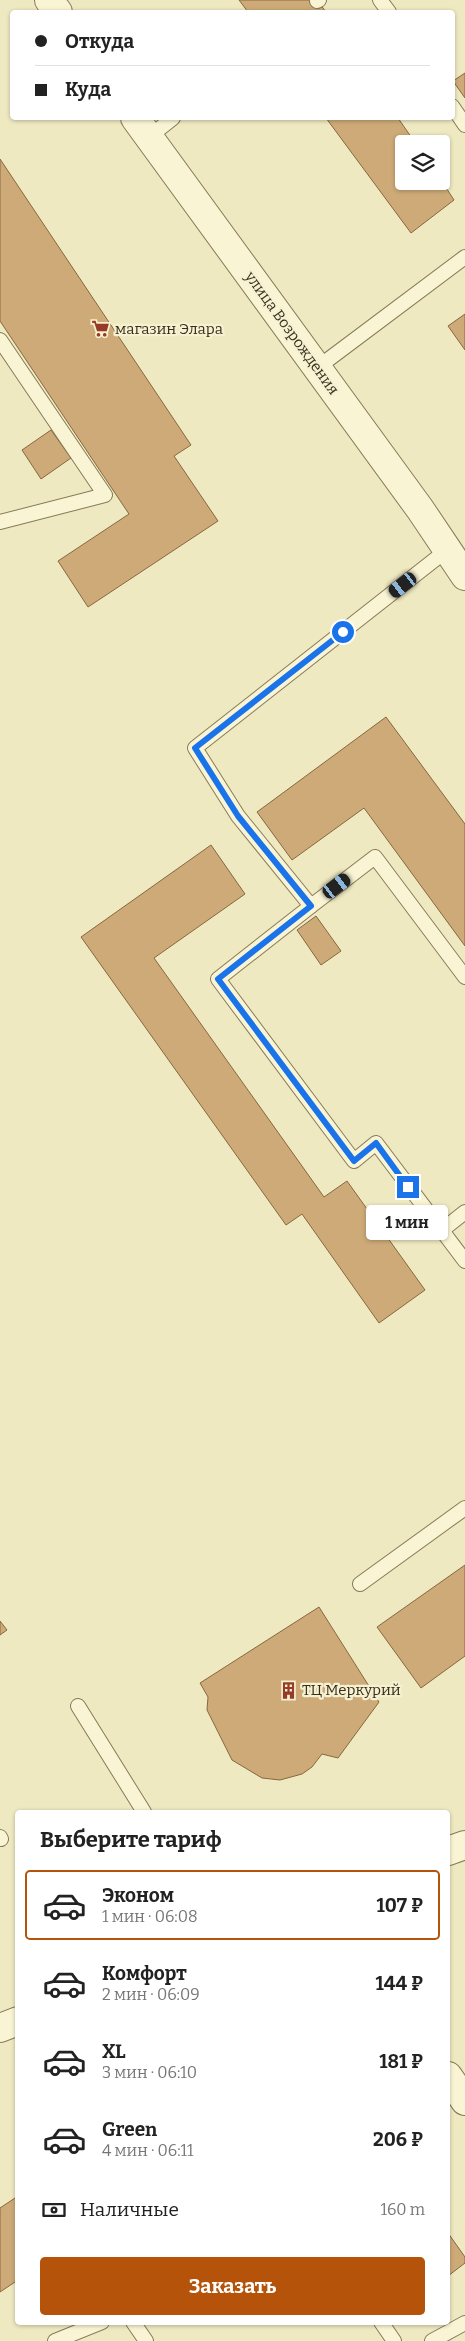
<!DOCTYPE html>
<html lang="ru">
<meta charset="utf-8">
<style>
:root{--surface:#fff;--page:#f6f6f6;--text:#222;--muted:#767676;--line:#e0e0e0;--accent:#b45309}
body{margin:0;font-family:Bitter,serif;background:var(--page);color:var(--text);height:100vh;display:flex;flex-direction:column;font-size:19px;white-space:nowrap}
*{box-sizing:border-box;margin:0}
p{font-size:16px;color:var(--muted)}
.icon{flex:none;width:28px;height:28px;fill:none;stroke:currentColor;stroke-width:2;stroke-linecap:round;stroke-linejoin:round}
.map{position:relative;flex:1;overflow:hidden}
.side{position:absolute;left:15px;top:1810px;width:435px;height:515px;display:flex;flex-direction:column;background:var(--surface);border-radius:5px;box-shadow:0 1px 4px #0004}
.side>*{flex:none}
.top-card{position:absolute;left:10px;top:10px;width:445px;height:110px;border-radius:5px;box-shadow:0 1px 4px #0004;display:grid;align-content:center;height:110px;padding:0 25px;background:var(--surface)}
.tools{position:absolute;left:395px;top:135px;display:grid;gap:10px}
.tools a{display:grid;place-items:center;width:55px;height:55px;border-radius:5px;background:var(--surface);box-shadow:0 1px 4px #0004;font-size:25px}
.end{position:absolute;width:22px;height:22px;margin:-11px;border:6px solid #1a73e8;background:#fff;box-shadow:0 0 0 2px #fff}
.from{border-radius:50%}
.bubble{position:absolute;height:35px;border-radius:5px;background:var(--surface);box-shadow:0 1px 4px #0004;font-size:16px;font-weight:700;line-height:35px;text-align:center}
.car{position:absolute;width:15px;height:30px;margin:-15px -8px;border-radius:6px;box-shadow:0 0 4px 1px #0007;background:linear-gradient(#222 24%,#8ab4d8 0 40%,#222 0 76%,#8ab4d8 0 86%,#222 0)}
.top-card b{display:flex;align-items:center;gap:18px;height:48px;font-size:19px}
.top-card b+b{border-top:1px solid var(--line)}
.top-card i{width:12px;height:12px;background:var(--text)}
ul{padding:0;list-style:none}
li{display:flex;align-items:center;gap:15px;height:70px;margin:0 10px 8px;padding:0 15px;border:2px solid transparent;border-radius:5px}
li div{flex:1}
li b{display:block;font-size:19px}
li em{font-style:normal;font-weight:700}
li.selected{border-color:var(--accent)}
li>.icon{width:45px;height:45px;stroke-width:1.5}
h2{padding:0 25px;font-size:22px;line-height:60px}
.pay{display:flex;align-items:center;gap:12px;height:55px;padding:0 25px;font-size:19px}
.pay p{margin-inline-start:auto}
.primary-button{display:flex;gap:10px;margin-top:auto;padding:10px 25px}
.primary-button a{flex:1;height:58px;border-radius:5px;background:var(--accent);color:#fff;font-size:20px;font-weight:700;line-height:58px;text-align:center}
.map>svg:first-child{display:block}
.building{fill:#cdaa77;stroke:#87683e}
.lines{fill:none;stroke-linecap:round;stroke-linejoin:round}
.service-casing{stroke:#887a59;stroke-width:16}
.minor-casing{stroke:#887a59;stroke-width:30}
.tertiary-casing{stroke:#887a59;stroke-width:30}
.service{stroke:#f9f5d4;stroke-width:14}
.minor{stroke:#f9f5d4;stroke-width:28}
.tertiary{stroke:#f9f5d4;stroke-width:28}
.route{stroke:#1a73e8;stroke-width:6}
.labels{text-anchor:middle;stroke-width:4.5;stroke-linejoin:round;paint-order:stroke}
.poi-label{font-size:15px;fill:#372e1d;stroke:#f6f1d1;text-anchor:start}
.street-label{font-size:15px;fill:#372e1d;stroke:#f6f1d1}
</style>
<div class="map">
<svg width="465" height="2341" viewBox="0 0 465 2341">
<rect width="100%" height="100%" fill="#eee9c1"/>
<g class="building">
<polygon points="239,0 317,0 326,12 248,12"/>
<polygon points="465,73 465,98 453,81"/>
<polygon points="326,118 398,118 416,144 404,144 404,181 441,180 454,200 411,233"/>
<polygon points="0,159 191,445 174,456 218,521 88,607 58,561 129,514 0,321"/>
<polygon points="465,314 465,350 448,326"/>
<polygon points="51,430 71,458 41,479 22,450"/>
<polygon points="386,717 465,824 465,946 364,808 292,860 257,812"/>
<polygon points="211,845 245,894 154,958 324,1197 347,1181 425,1290 379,1323 302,1214 286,1225 81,937"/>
<polygon points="316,916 341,951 321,965 297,930"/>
<polygon points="465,1565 465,1656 421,1688 377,1627"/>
<polygon points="319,1607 379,1702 338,1758 322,1754 312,1767 302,1774 280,1780 262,1778 232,1760 207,1710 208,1697 200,1683"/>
<polygon points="0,1621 7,1630 0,1635"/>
<polygon points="18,2196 18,2280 0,2292 0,2208"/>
<polygon points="448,2233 465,2257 465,2263 448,2276"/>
</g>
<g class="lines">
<defs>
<g id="service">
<polyline points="380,0 389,12"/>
<polyline points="317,1 319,0"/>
<polyline points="452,106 465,125"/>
<polyline points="149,137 173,118"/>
<polyline points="0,340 105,495 0,522"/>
<polyline points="317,368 465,257"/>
<polyline points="447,550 195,748 238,816 311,906 375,857 465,977"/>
<polyline points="311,906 218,979 354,1161 376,1143 465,1261"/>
<polyline points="441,1231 465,1212"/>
<polyline points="360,1584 465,1508"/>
<polyline points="78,1706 144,1812"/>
<polyline points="0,1837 1,1839"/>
<polyline points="133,2322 146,2341"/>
<polyline points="381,2322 394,2341"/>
<polyline points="55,2341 102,2322"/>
<polyline points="432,2341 465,2323"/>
</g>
<g id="minor">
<polyline points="49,0 58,12"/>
<polyline points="135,118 420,509 465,576"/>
<polyline points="448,2076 465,2101"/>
</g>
<g id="tertiary">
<polyline points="448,1851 465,1845"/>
<polyline points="0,2028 18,2021"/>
</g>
</defs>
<use href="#service" class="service-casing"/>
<use href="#minor" class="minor-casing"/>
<use href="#tertiary" class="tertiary-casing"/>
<use href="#service" class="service"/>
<use href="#minor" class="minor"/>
<use href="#tertiary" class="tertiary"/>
</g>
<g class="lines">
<polyline class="route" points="343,632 195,748 238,816 311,906 218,979 354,1161 376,1143 408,1187"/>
</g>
<defs>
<symbol id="supermarket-bare" viewBox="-9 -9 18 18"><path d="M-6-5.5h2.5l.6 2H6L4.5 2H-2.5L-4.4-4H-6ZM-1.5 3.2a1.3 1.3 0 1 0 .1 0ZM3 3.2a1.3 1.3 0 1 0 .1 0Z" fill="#973b28" stroke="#f6f1d1" stroke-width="2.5" paint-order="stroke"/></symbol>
<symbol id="building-bare" viewBox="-9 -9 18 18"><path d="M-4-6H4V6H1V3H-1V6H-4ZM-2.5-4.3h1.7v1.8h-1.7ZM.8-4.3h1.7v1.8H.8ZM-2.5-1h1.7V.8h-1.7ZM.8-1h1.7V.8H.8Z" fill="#973b28" stroke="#f6f1d1" stroke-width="2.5" paint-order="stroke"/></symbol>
</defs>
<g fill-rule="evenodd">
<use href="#supermarket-bare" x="88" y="316" width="25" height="25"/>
<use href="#building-bare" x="276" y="1678" width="25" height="25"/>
</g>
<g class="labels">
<g class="poi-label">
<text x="115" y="334">магазин Элара</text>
<text x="302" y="1695">ТЦ Меркурий</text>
</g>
<g class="street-label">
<text transform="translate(292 333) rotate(54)" y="5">улица Возрождения</text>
</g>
</g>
</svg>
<div class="tools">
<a><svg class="icon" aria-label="layers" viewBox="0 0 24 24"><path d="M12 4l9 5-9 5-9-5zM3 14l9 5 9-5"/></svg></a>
</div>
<i class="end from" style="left:343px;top:632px"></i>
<i class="end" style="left:408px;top:1187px"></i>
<div class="bubble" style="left:366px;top:1205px;width:82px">1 мин</div>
<i class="car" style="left:403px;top:585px;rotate:232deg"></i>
<i class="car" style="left:337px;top:886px;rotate:53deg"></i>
<div class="top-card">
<b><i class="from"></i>Откуда</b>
<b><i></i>Куда</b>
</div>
<section class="side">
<h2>Выберите тариф</h2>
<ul>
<li class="selected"><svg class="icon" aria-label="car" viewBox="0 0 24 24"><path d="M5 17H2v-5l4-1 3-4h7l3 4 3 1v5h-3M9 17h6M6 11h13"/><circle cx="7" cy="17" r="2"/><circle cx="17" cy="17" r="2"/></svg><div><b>Эконом</b><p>1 мин · 06:08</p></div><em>107 ₽</em></li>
<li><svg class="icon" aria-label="car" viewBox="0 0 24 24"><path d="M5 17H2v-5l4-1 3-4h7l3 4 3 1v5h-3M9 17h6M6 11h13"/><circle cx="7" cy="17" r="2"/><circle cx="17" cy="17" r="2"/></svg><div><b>Комфорт</b><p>2 мин · 06:09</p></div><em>144 ₽</em></li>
<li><svg class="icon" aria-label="car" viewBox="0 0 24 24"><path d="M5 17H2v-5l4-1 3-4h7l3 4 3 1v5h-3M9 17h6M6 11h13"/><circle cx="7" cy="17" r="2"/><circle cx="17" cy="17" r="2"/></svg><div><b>XL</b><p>3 мин · 06:10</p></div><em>181 ₽</em></li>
<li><svg class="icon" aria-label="car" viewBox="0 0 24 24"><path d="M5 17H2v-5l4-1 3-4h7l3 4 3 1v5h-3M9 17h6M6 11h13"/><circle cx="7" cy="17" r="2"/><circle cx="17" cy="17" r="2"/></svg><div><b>Green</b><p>4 мин · 06:11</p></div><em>206 ₽</em></li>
</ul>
<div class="pay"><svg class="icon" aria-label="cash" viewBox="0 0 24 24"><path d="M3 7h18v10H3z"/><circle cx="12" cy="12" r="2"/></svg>Наличные<p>160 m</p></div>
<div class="primary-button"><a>Заказать</a></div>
</section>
</div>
